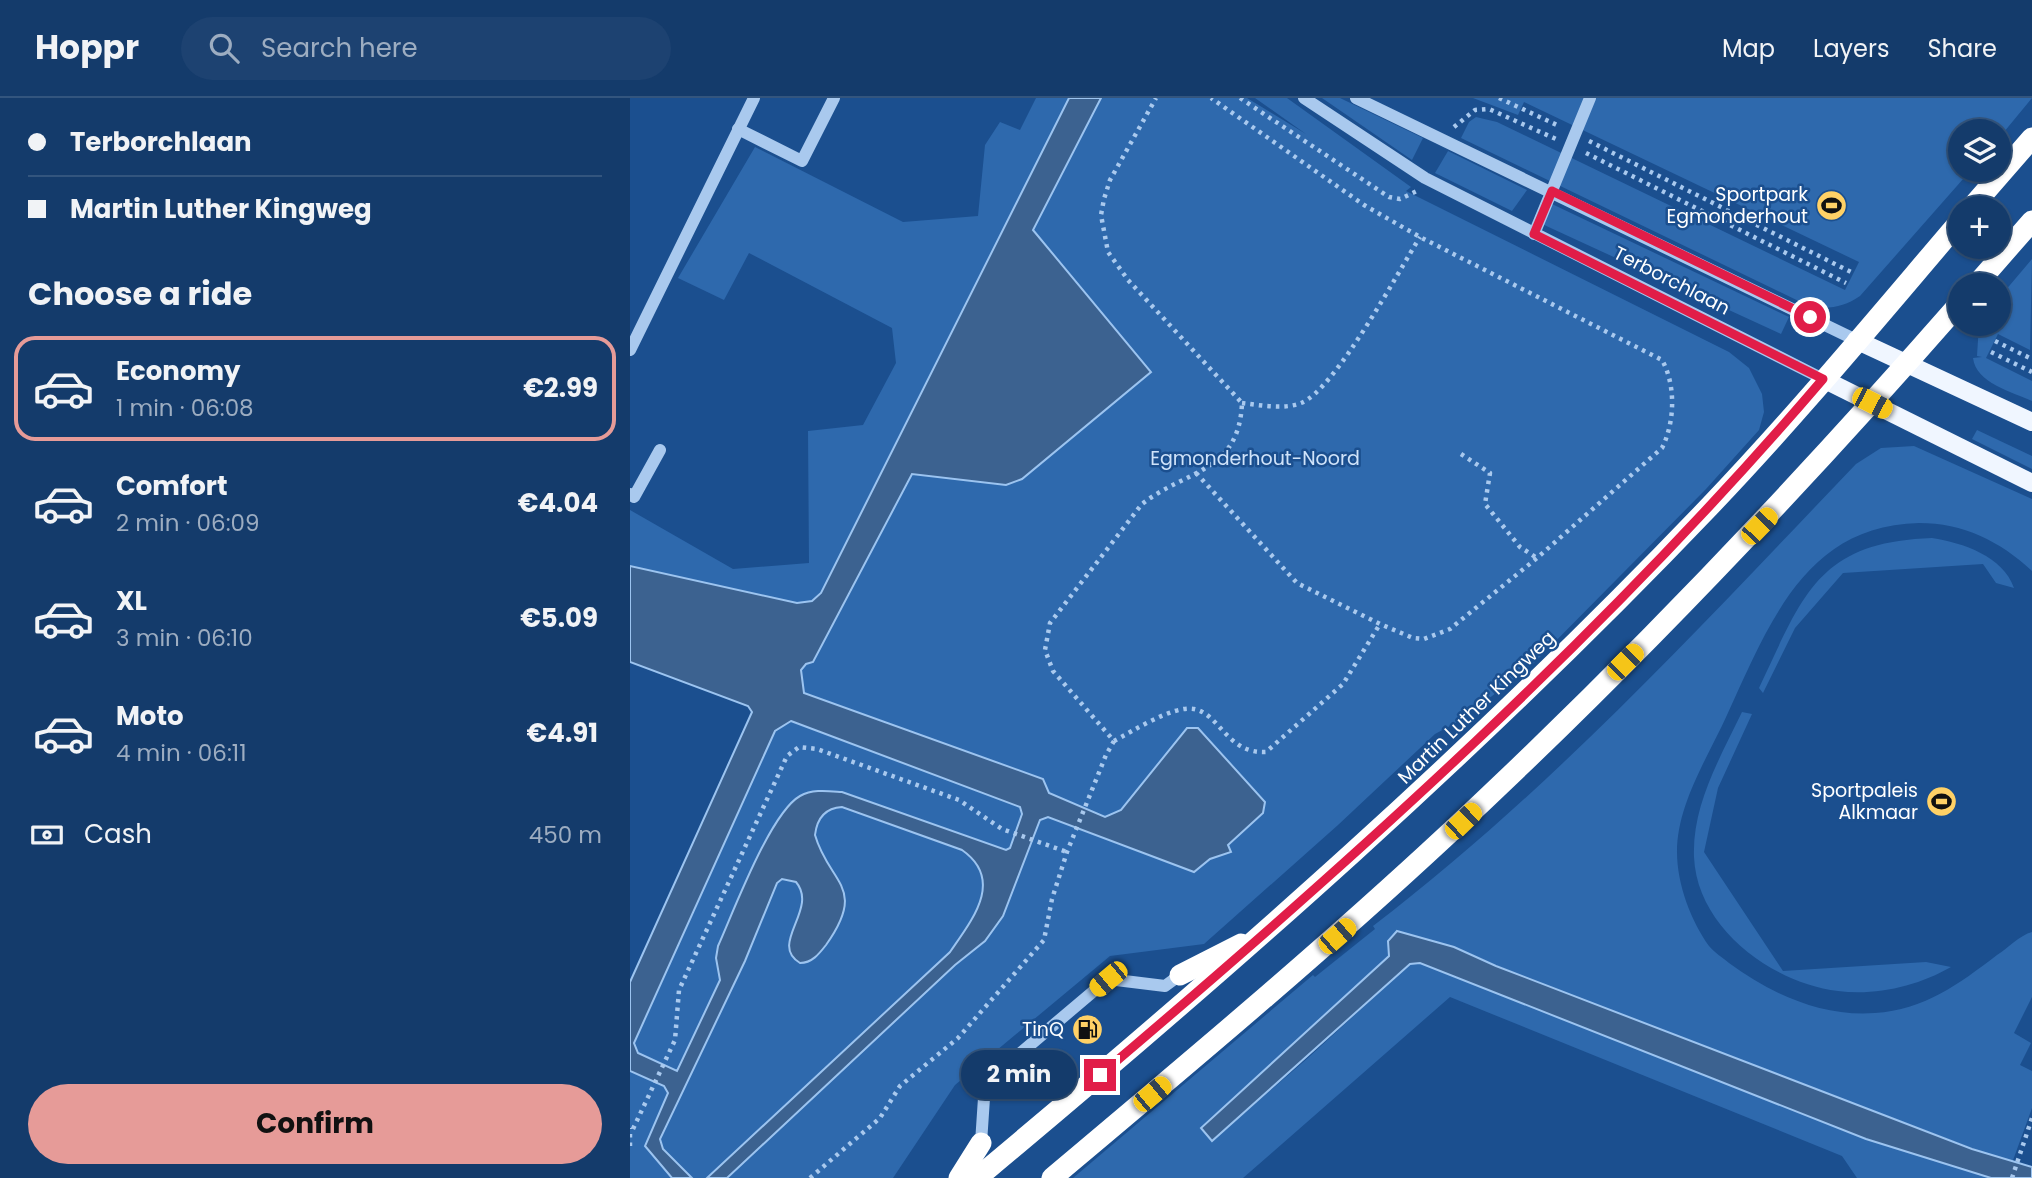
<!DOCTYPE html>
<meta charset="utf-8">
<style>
:root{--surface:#143b6b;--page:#1d4271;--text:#f1f3f6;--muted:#9dadc1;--line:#33557e;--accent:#e69b98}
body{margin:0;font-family:Poppins,sans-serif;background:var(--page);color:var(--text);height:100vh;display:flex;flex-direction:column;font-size:26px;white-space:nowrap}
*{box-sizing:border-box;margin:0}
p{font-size:23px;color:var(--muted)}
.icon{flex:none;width:38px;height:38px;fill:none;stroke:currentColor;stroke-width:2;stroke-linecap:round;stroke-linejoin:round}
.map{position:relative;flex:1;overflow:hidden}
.details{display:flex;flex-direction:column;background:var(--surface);width:630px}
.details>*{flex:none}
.hud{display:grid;align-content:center;height:154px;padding:0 28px;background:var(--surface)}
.buttons{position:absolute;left:1318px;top:21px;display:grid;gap:14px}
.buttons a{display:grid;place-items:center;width:63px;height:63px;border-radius:50%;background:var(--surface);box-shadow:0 2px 5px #0004,0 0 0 2px var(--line);font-size:35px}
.end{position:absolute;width:32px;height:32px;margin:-16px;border:9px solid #e11d48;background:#fff;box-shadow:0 0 0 4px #fff}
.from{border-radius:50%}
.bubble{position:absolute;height:49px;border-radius:24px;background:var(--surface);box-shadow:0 2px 5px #0004,0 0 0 2px var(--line);font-size:23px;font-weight:700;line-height:49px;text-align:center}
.car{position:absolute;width:21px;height:42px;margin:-21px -10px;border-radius:9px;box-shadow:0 0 5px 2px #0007;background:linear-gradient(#f5c518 24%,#345 0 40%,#f5c518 0 76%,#345 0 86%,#f5c518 0)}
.hud b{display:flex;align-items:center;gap:24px;height:66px;font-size:26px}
.hud b+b{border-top:2px solid var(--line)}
.hud i{width:18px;height:18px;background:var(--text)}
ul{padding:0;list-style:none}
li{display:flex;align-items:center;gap:21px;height:105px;margin:0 14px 10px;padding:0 14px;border:4px solid transparent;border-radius:21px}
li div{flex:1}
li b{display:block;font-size:26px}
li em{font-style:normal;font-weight:700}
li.current{border-color:var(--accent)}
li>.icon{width:63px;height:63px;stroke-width:1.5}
h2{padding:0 28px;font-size:32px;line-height:84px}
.pay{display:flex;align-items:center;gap:18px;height:77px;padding:0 28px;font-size:26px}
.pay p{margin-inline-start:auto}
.cta{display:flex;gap:14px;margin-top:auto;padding:14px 28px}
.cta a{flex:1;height:80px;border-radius:42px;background:var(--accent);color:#111;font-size:28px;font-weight:700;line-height:80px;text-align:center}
header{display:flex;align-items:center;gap:42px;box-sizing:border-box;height:98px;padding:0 35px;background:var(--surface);border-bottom:2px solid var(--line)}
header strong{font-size:33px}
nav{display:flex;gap:38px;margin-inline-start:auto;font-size:24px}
.search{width:490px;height:63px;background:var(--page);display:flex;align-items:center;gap:18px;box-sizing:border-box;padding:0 24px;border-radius:38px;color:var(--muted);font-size:26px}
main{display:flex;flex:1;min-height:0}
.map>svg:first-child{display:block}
.green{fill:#2e69ad}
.water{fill:#3c6290;stroke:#9cc4f0;stroke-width:2;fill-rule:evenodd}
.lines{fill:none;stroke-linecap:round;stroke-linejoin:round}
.path{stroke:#a9c9ee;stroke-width:4.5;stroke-dasharray:3.5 5;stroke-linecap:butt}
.minor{stroke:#a9c9ee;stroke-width:12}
.major{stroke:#f0f6ff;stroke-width:18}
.highway{stroke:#fff;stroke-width:21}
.route{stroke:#e11d48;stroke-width:9}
.labels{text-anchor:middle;stroke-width:5;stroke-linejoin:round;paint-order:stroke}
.poi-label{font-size:19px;fill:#fff;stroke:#1b4f8f;text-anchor:end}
.street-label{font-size:19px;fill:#fff;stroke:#1b4f8f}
.park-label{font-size:19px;fill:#cfe3fa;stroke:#1b4f8f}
</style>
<header>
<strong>Hoppr</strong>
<div class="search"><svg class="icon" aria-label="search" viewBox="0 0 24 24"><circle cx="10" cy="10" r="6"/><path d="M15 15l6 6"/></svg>Search here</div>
<nav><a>Map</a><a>Layers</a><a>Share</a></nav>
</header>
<main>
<section class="details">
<div class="hud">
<b><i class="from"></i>Terborchlaan</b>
<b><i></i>Martin Luther Kingweg</b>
</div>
<h2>Choose a ride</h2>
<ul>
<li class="current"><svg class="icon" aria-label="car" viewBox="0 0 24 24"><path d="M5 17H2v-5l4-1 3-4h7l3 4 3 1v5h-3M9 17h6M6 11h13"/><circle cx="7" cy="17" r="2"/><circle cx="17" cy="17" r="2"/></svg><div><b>Economy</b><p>1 min · 06:08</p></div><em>€2.99</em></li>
<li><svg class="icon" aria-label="car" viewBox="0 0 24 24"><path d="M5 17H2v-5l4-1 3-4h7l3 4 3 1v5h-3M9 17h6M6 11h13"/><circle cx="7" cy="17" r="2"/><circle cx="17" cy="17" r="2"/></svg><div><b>Comfort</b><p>2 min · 06:09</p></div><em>€4.04</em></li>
<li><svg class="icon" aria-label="car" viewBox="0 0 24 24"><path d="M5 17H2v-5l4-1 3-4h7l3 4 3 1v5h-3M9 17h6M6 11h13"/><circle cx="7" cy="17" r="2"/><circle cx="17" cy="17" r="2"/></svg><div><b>XL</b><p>3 min · 06:10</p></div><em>€5.09</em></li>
<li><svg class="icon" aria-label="car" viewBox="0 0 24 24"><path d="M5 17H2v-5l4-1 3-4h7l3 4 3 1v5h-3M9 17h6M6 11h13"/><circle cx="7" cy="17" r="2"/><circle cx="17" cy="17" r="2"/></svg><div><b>Moto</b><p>4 min · 06:11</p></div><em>€4.91</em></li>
</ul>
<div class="pay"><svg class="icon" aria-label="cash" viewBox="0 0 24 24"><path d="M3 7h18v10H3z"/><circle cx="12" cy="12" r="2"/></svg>Cash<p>450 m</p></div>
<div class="cta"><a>Confirm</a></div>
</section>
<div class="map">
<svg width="1402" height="1080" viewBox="0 0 1402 1080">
<rect width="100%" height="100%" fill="#1b4f8f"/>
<g class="green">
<polygon points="406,0 439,0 192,495 182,503 168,505 0,468 0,412 103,471 179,465 178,333 233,327 266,265 262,230 119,155 94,202 48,180 125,49 273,124 348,118 355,47 370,24 390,32"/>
<path d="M457,0H617L676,36L625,0H657L781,89L776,93L1099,254L1119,270L1132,296L1134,314L1129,332L1076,391L902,567L831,622L805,636L708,727L574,846L480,858L325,987L263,1080H0V965L6,951L4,946L145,633C171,616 175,601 171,572L176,566L183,564L253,430Z"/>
<polygon points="692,0 710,0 793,40 782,62"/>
<path d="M843,0H1402L1369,40L1368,33H1330V72H1341L1230,198C1214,209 1198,212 1179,208L831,40L839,24L846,19L867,24L1215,192L1229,164L894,4L888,17Z"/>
<polygon points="818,53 897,92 882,113 805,75"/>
<polygon points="922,106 1159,219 1151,236 912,126"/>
<path d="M1402,161L1400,252L1368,236L1356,260L1402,283V303C1382,294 1346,285 1343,260L1352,259L1347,258L1349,226H1368L1369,200Z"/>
<polygon points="1347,332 1402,358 1402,371 1342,341"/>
<path d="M1284,348L1402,401V473C1370,443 1333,425 1289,425C1175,427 1138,528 1097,617C1078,659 1047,706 1047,754C1047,786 1061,823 1079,848C1084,854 1093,860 1099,865C1141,896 1192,919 1245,915C1294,912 1329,886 1367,857C1378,850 1390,837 1402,834V899L1384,935L1401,945L1390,967L1402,973V1010L1382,1065L941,899L824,849L789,841L758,843L760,858L571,1030L582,1043L679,959L780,866L790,865L1236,1041L1361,1080H1227L1212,1058L820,899L613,1080H443L683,877L685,879L745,831L743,828C920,693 1073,526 1226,366L1251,350Z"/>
<path d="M1302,440C1333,445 1373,458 1384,490L1366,485L1353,466L1213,475L1165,530L1133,595L1129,590C1173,498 1187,444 1302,440Z"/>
<path d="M1112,614L1122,616L1088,690L1074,754L1153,873L1296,864L1321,869C1288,888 1246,898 1208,893C1142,885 1067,830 1064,759C1062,707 1090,660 1112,614Z"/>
</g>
<g class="water">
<path d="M439,0H471L403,132L521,274L392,381L376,387L282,376L183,564L176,566L171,572L174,595L413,681L419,695L475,719L491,712L557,630H568L635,704L633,715L598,747L601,754L580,761L564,774L418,719L410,722L373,818L355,843L325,867L97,1080H77L320,854C342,822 375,782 332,752L212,709C195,710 187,720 185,737C199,786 238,788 196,847C189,856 182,865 170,865C138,846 189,811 166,784L152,781L147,785L115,863L30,1041L33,1051L62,1080H42L15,1048L38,995L34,988L0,973V884L122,614L118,608L0,564V468L167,505L182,503L191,495ZM161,623L390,709L392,716L380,750L376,752L212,694C197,693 183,691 170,698C140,715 103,815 88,848L86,860L90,882L47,973L8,955L4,945L145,633Z"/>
<polygon points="767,833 824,849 866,868 1342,1051 1402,1069 1402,1080 1361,1080 1236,1041 790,865 780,866 582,1043 571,1030 759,858 758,843"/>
</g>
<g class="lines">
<g class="path">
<polyline points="610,0 759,99 770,101 787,93"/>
<polyline points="869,0 929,28"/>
<polyline points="824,29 845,12 859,11 926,41"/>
<polyline points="959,43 1221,174"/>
<polyline points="956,55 1216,185"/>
<polyline points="1365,243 1402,261"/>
<polyline points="1361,254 1402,274"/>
<path d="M612,305C630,307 653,312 671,305C705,292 768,174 790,139"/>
<polyline points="831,356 860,375 855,406 890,449 907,460"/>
<path d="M566,375L667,485L750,526L783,540L794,541L820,531L907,460L1032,350C1045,324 1046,287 1032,262L790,139L734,107L581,0"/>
<path d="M484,643C503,633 543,607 564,611C590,616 597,656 636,654L713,586L750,526"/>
<polyline points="3,1031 45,942 49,892 157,658 169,649 187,651 329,702 372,731 437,754"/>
<polyline points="0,1048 0,1030"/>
<path d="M180,1080L250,1020L270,988L328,940L414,842L422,801L437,754L476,657L484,643L423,573L415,552L420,525L512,406C557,371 609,375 612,305L498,182L478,154L471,117L474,101L480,82L526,0"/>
<polyline points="1382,1080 1402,1020"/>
</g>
<g class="minor">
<polyline points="674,0 795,80 1193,281"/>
<polyline points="726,0 1226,242"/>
<polyline points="108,31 172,63 204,0"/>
<polyline points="904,136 960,0"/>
<polyline points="0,252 124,0"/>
<polyline points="0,396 4,399 30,352"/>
<polyline points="351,1045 355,985 478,881 535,888 550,877"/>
</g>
<g class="major">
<polyline points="1226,242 1402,324"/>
<polyline points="1193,281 1402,385"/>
</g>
<g class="highway">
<polyline points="1341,110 1402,40"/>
<polyline points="1346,187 1402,123"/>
<polyline points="550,877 611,846"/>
<polyline points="329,1080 351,1045"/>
<path d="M347,1080C602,867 850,649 1079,409C1167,317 1248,219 1330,123"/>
<path d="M422,1080C555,968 688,857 815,739C996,571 1167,391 1330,205"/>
</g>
</g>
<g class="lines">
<path class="route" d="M470,977C725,761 976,535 1193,281L904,136L922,93L1180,219"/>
</g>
<defs>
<symbol id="stadium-disc" viewBox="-11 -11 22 22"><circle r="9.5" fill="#ffd166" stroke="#1b4f8f"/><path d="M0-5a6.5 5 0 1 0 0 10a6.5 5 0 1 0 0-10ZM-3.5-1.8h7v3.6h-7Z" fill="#111"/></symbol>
<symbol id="fuel-disc" viewBox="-11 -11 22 22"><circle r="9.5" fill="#ffd166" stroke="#1b4f8f"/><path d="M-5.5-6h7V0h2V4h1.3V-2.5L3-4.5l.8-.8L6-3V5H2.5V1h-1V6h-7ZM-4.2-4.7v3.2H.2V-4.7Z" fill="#111"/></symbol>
</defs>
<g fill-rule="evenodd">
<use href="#stadium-disc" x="1184" y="90" width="35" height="35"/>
<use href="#stadium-disc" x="1294" y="686" width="35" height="35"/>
<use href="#fuel-disc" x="440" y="914" width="35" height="35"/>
</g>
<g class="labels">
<g class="poi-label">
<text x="1178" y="103">Sportpark<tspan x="1178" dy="22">Egmonderhout</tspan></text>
<text x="1288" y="699">Sportpaleis<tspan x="1288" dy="22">Alkmaar</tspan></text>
<text x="434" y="938">TinQ</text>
</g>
<g class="street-label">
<text transform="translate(1042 182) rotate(27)" y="7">Terborchlaan</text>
<text transform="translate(846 609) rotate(-44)" y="7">Martin Luther Kingweg</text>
</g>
<g class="park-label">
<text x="625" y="367">Egmonderhout-Noord</text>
</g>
</g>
</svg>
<div class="buttons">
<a><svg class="icon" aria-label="layers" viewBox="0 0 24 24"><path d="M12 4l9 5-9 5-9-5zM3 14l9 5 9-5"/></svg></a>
<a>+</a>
<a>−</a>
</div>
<i class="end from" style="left:1180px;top:219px"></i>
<i class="end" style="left:470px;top:977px"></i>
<div class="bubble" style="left:331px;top:952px;width:116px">2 min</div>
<i class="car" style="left:1242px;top:305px;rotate:117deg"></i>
<i class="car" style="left:1129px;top:428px;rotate:44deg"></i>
<i class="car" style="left:995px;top:564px;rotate:45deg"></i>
<i class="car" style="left:833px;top:723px;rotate:46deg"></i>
<i class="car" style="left:707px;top:838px;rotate:49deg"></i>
<i class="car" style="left:478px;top:881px;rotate:230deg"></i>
<i class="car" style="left:522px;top:996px;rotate:50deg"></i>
</div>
</main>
